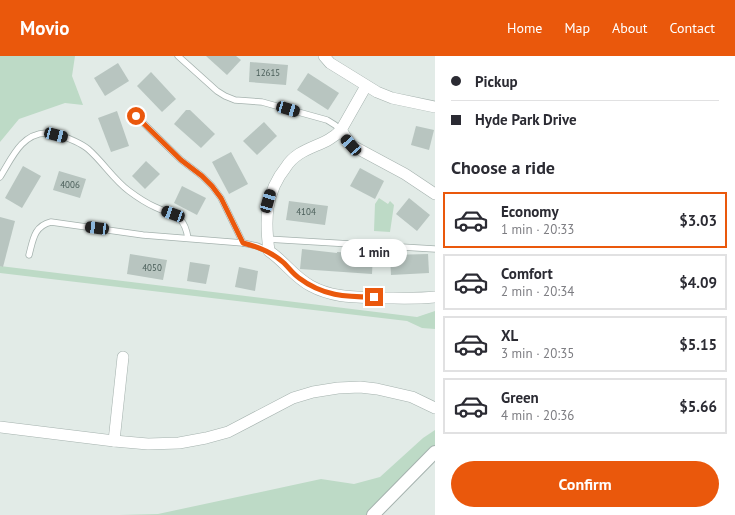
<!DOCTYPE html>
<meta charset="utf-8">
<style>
:root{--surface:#fff;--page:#f7f7f7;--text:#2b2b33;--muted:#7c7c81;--line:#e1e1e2;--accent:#ea580c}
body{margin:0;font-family:"PT Sans",sans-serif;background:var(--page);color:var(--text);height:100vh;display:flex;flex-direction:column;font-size:15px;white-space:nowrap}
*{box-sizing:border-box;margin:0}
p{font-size:13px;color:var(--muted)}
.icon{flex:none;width:22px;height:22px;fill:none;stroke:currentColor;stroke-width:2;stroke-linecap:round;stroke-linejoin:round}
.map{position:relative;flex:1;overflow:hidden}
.side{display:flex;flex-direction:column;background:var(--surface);width:300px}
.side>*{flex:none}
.banner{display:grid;align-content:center;height:88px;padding:0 16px;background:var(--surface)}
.end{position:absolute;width:18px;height:18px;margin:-9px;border:5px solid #ea580c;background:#fff;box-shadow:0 0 0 2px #fff}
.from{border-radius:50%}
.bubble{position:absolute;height:28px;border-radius:14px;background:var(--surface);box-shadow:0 2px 6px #0003;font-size:13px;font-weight:700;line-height:28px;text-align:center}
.car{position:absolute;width:12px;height:24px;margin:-12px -6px;border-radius:5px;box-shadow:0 0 3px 1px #0007;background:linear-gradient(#222 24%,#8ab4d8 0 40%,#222 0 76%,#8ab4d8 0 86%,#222 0)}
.banner b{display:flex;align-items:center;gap:14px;height:38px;font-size:15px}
.banner b+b{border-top:1px solid var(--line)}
.banner i{width:10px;height:10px;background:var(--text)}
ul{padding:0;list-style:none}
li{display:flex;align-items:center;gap:12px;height:56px;margin:0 8px 6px;padding:0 8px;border:2px solid var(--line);border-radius:0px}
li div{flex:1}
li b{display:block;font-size:15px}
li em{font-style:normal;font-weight:700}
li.selected{border-color:var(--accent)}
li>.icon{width:36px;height:36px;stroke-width:1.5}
h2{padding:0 16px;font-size:18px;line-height:48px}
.cta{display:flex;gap:8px;margin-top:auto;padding:8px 16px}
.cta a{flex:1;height:46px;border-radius:24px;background:var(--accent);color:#fff;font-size:16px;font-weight:700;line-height:46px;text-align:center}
header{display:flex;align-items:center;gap:24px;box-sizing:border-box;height:56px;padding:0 20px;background:var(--accent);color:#fff}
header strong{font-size:19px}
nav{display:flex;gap:22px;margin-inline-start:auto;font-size:14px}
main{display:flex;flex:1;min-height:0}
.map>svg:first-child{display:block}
.green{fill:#bddac6}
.building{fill:#b8c5c0}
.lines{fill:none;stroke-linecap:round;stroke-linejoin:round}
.service-casing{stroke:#a5b2ae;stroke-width:7}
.minor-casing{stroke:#a5b2ae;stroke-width:12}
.tertiary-casing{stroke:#a5b2ae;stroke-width:14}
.service{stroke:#fff;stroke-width:5.5}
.minor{stroke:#fff;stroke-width:11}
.tertiary{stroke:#fff;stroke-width:12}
.route{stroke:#ea580c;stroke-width:5}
.labels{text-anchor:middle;stroke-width:3;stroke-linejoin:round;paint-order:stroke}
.number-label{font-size:9px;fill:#495d58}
</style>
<header>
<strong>Movio</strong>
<nav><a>Home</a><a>Map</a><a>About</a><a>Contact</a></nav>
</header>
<main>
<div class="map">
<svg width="435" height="459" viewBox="0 0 435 459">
<rect width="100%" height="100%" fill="#e2ebe7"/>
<g class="green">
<polygon points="0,0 75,0 72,20 83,49 65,47 19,63 0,86"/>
<polygon points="379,142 388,148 390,145 394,149 390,176 374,175 375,148"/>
<polygon points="0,210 417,261 435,255 435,273 422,272 407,265 0,217"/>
<polygon points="435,374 435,390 368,459 119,459 158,458 321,423 354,428 380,421 423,382"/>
</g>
<g class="building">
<polygon points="206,0 236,0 241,4 227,19"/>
<polygon points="250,6 288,9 286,29 249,26"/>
<polygon points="118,7 129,25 105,40 94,22"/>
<polygon points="151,16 176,43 162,56 137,30"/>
<polygon points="308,17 339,37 328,54 297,34"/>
<polygon points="186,54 190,54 215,78 201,92 174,68"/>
<polygon points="117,55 129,90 111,96 98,62"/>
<polygon points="264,66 277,80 257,99 243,85"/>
<polygon points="416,70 434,74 429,94 411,89"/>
<polygon points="231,96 248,128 229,138 212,106"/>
<polygon points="146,105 160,118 145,133 132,120"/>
<polygon points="23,110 41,120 22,152 5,142"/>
<polygon points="360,112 384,125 375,143 350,130"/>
<polygon points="59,115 86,123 80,142 53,134"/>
<polygon points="182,130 206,142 197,159 174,147"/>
<polygon points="409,142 430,159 417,175 396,158"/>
<polygon points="289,145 328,150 325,169 286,164"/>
<polygon points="0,161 15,165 3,211 0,210"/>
<polygon points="302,193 337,197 337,196 373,198 372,218 300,213"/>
<polygon points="130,198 167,204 163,224 127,218"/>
<polygon points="428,198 429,217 391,219 390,199"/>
<polygon points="190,206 210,209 206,228 187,225"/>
<polygon points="239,211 258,215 255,235 235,231"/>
</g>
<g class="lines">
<defs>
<g id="service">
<polyline points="178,0 217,35 225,40 235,44 262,46 327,64 335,69 341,74"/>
<polyline points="136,60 181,104 202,120 212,130 221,142 243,187"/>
<path d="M0,121C12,102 21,78 46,77C51,77 56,79 61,80C69,82 82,88 88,93C103,106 113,123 129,135C137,141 146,147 155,151C174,160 184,158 188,182"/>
<polyline points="267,183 435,193"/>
<path d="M29,199C33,184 34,170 51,166L143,179L243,187L257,190L269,195"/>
</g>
<g id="minor">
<polyline points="324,0 330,7 377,36 392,42 435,51"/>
<path d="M366,30L341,74C329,87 313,89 299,98C293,102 289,106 286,111C265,137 265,164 269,195C285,206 294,221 311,230C333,242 356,241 380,242C398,242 417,243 435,241"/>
<polyline points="341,74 351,89 405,118 435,138"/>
<polyline points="0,371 114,385 148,388 179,387 206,382 228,376 293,342 313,336 338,332 360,331 377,333 412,341 435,352"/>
<polyline points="114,385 123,301"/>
</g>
<polyline id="tertiary" points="373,459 435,396"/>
</defs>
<use href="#service" class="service-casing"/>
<use href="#minor" class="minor-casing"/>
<use href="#tertiary" class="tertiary-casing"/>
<use href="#service" class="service"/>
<use href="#minor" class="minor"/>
<use href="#tertiary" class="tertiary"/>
</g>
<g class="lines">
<path class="route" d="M136,60L181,104L202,120L212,130L221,142L243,187C259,191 272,196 284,207C289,212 293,218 299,222C323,240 345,241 374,241"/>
</g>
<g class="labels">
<g class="number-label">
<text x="268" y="20">12615</text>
<text x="70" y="132">4006</text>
<text x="306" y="159">4104</text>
<text x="152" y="215">4050</text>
</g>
</g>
</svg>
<i class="end from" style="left:136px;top:60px"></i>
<i class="end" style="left:374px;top:241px"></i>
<div class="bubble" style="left:341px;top:183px;width:66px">1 min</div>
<i class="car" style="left:288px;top:53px;rotate:106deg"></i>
<i class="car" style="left:56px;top:79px;rotate:105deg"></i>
<i class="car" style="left:351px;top:89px;rotate:318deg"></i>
<i class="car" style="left:268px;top:145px;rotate:16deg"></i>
<i class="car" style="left:173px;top:158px;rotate:290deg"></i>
<i class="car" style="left:97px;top:172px;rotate:277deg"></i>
</div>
<section class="side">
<div class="banner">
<b><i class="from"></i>Pickup</b>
<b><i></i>Hyde Park Drive</b>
</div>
<h2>Choose a ride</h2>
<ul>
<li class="selected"><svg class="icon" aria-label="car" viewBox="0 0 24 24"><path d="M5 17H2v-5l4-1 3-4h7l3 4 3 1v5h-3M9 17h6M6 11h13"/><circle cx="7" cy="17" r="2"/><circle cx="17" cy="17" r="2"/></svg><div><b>Economy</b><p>1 min · 20:33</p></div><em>$3.03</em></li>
<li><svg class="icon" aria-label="car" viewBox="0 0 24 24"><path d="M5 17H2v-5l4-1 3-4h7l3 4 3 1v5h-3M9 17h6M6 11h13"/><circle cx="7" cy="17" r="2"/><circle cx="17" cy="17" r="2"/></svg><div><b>Comfort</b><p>2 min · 20:34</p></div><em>$4.09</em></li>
<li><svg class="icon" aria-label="car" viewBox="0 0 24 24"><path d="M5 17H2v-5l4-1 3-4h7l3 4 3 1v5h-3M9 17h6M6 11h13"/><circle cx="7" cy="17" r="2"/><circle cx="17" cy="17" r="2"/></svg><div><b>XL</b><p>3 min · 20:35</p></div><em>$5.15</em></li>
<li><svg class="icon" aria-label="car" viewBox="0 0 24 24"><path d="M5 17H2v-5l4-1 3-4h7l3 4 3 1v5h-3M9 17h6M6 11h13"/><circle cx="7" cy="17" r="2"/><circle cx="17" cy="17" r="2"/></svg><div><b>Green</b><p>4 min · 20:36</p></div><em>$5.66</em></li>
</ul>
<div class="cta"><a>Confirm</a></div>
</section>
</main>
